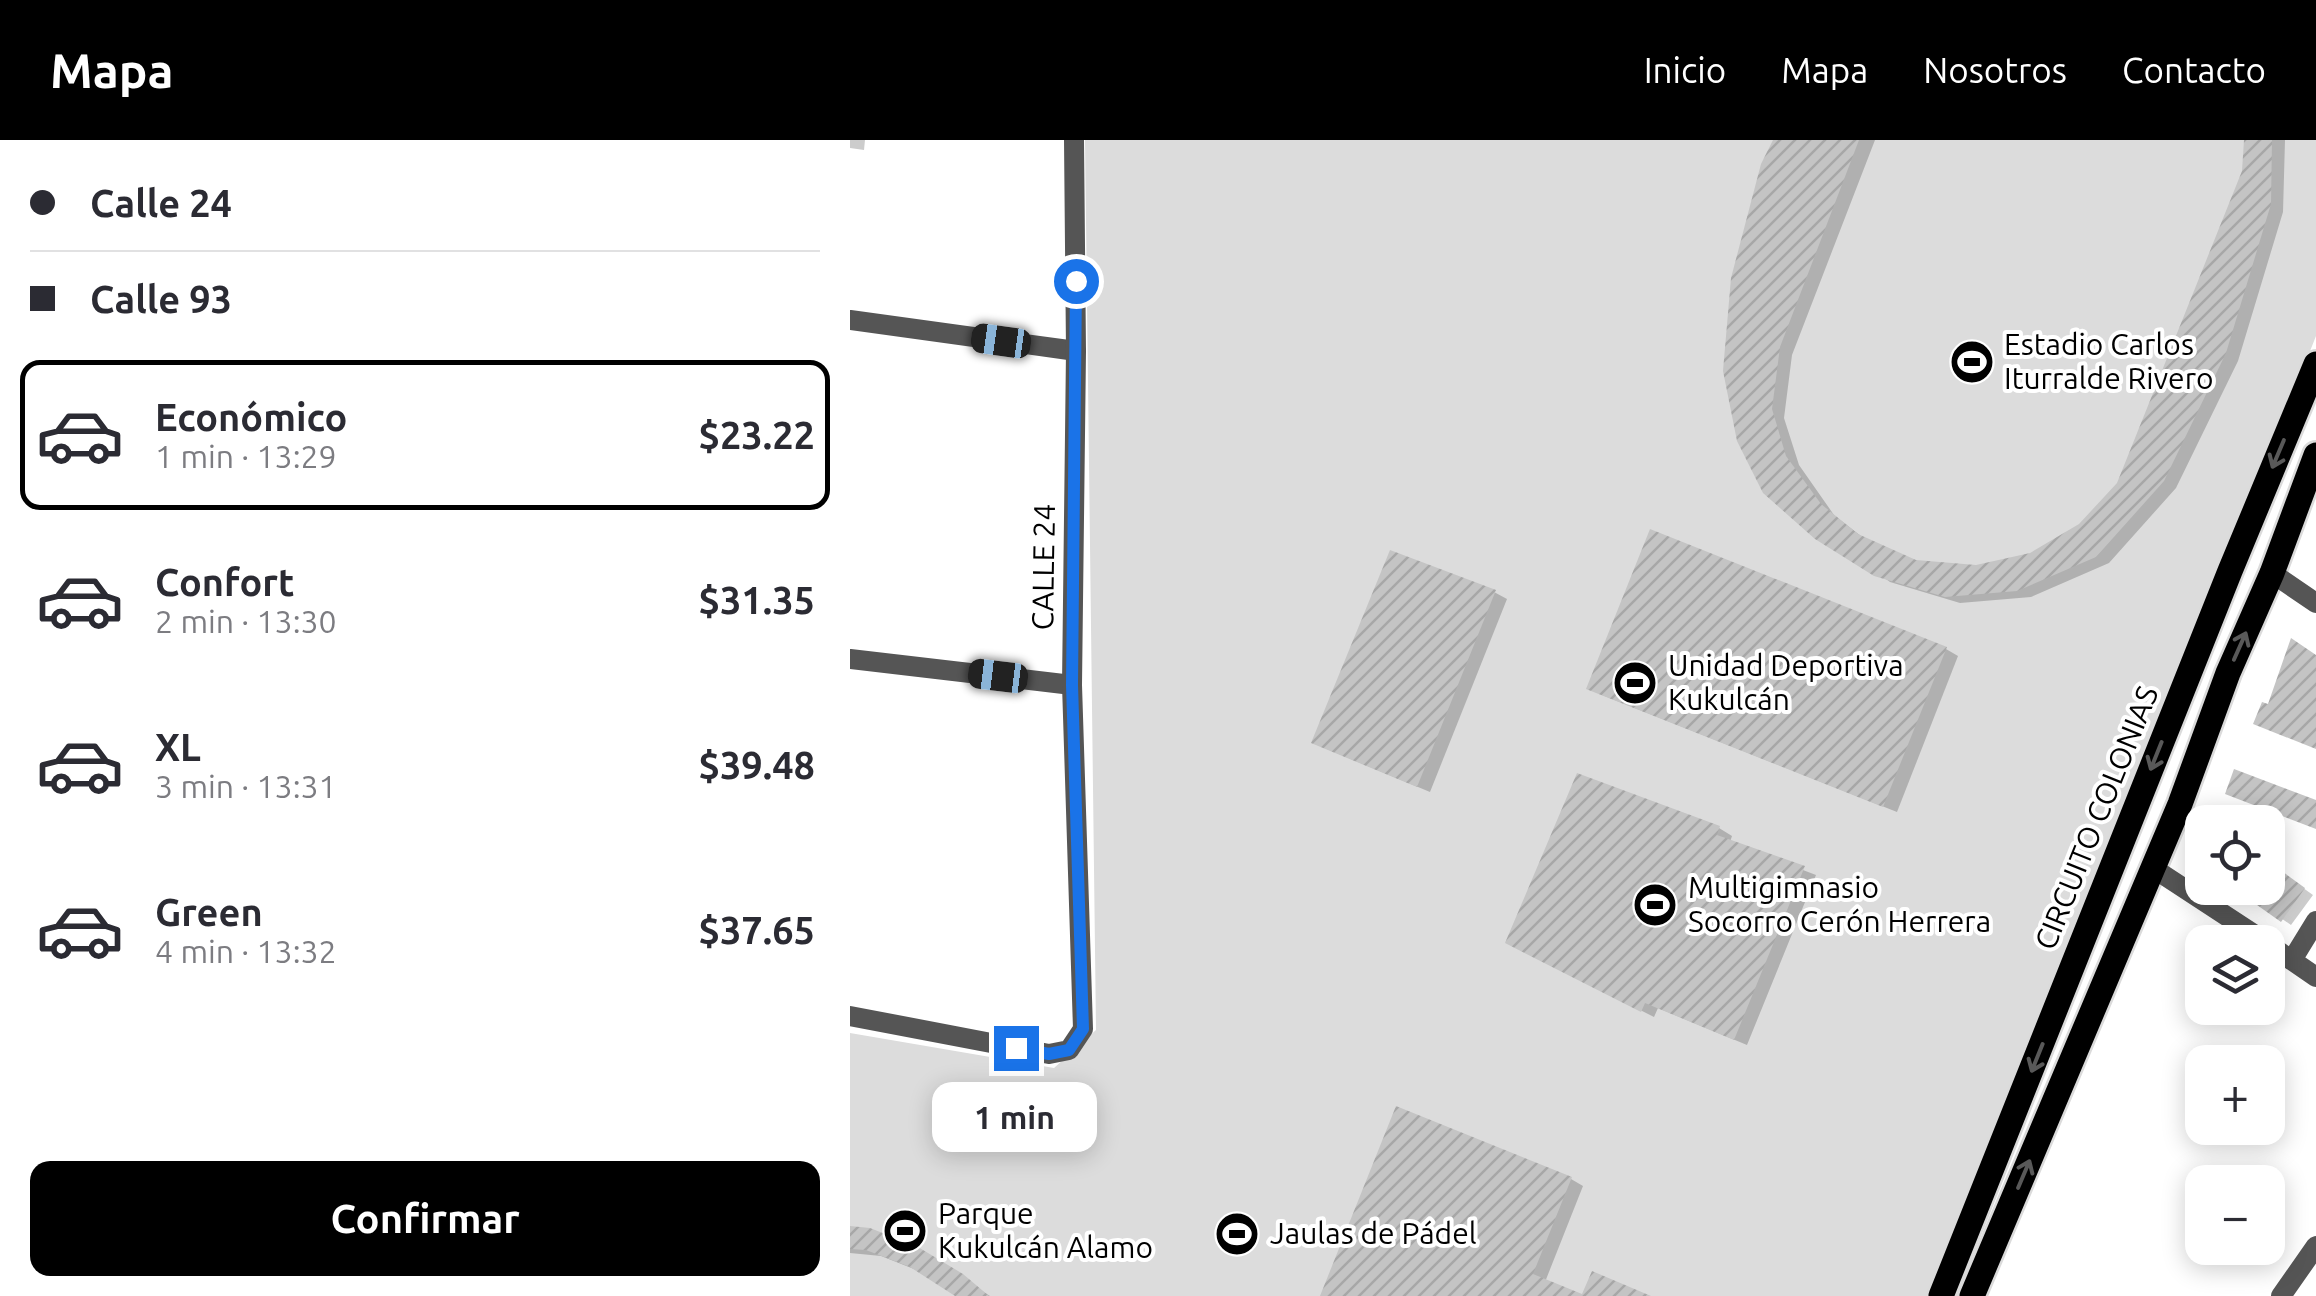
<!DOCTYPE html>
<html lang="es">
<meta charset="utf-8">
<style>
:root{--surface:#fff;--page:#f2f2f3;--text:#2b2b33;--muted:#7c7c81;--line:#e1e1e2;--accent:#000}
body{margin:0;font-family:Ubuntu,sans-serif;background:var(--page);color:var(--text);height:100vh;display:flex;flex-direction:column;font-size:38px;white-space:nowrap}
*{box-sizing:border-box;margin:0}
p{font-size:32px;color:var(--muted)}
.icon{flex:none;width:55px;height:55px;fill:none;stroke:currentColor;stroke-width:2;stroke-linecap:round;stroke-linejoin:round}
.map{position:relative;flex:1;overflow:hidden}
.side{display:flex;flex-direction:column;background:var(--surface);width:850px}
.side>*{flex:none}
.guide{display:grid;align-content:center;height:220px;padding:0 30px;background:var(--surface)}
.controls{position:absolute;left:1335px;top:665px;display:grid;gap:20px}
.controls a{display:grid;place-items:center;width:100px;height:100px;border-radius:20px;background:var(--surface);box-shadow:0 5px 25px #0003;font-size:50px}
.end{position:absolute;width:45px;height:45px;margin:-22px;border:12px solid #1a73e8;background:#fff;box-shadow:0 0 0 5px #fff}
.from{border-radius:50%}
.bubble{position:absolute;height:70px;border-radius:20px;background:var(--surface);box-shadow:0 5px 25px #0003;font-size:32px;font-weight:600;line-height:70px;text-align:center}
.car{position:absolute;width:30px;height:60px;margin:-30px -15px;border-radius:12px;box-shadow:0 0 8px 2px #0007;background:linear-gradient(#222 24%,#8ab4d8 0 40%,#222 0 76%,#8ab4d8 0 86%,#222 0)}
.guide b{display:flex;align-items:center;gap:35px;height:95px;font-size:38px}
.guide b+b{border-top:2px solid var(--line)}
.guide i{width:25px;height:25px;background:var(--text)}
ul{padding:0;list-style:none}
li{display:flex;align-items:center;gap:30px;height:150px;margin:0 20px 15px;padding:0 10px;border:5px solid transparent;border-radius:20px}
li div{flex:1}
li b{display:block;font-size:38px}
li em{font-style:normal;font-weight:600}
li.selected{border-color:var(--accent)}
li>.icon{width:90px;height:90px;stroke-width:1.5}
.button{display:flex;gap:20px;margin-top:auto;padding:20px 30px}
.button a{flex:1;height:115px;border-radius:20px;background:var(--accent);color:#fff;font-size:40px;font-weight:600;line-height:115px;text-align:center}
header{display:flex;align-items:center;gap:60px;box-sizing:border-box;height:140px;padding:0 50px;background:var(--accent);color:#fff}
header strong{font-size:48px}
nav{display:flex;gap:55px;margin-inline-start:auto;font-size:35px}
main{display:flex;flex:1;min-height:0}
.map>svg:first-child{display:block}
.grass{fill:#dcdcdc}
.shadow{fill:#0003}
.building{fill:url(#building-hatch)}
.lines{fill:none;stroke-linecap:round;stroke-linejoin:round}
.primary-casing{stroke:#dbdbdb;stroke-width:30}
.street{stroke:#555;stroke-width:20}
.primary{stroke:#000;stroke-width:25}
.oneway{stroke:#595959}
.route{stroke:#1a73e8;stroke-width:12}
.labels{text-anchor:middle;stroke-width:8;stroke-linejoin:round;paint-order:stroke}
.poi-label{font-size:30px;fill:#000;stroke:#fff;text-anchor:start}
.street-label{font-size:30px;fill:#000;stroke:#fff}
</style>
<header>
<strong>Mapa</strong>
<nav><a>Inicio</a><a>Mapa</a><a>Nosotros</a><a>Contacto</a></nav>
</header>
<main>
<section class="side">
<div class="guide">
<b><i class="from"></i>Calle 24</b>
<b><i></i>Calle 93</b>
</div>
<ul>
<li class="selected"><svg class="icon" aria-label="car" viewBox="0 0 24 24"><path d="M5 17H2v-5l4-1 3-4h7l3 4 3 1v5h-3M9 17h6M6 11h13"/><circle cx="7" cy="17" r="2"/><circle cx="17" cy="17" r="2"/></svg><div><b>Económico</b><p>1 min · 13:29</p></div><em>$23.22</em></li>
<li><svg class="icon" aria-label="car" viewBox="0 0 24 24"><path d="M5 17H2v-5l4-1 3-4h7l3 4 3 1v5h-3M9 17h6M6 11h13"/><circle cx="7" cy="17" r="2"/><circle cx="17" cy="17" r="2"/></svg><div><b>Confort</b><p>2 min · 13:30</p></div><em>$31.35</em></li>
<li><svg class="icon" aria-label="car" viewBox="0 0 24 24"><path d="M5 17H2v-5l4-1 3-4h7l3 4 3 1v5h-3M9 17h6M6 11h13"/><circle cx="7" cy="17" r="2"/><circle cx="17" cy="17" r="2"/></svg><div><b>XL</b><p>3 min · 13:31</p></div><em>$39.48</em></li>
<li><svg class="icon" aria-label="car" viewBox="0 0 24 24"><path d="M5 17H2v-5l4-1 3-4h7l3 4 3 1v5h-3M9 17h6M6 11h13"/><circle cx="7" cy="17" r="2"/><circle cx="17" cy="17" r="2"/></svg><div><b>Green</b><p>4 min · 13:32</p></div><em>$37.65</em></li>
</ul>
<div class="button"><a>Confirmar</a></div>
</section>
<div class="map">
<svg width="1466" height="1156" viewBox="0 0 1466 1156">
<defs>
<pattern id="building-hatch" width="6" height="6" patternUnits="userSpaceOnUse" patternTransform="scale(2.5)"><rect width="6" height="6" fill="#c4c4c4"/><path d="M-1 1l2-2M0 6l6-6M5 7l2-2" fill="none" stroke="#a7a7a7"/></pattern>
</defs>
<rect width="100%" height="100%" fill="#fff"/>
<polygon class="grass" points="235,0 1466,0 1466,196 1084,1156 0,1156 0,893 204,928 246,890"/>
<g class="shadow">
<polygon points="0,0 15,0 14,10 0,8"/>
<polygon points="926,0 1025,0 942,215 934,278 949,325 984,375 1016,400 1066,423 1126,428 1181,416 1230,386 1269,344 1395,32 1396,0 1435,0 1433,72 1388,221 1326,348 1259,423 1181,457 1110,463 1040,442 915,352"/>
<polygon points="644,452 657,459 580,652 477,609"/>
<polygon points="1096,509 1108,516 1047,672 752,555"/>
<polygon points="869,688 882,696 880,702 966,735 897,905 808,868 804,877 671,810"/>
<polygon points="1418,723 1463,755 1441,785 1387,748 1418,748"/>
<polygon points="721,1039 733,1046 695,1142 730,1156 472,1156"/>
<polygon points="0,1088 67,1109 140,1156 109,1156 74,1133 31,1116 0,1113"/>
</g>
<g class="building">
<polygon points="923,0 1009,0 930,207 922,269 936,316 971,364 1008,394 1066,420 1126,425 1180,413 1229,384 1267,343 1392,31 1394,0 1422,0 1421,64 1376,213 1314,341 1246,417 1167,451 1095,457 1024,436 965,399 913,353 887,301 873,231 881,138 911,24"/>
<polygon points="800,389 1097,507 1033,667 736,549"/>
<polygon points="540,410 646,450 567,647 461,603"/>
<polygon points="1441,498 1466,515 1466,609 1403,584 1412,562 1418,564"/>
<polygon points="1384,629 1466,660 1466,689 1375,654"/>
<polygon points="727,633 870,686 867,695 955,726 884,900 795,863 791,872 655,803"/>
<polygon points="1418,721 1455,748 1431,782 1383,748 1418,748"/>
<polygon points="546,966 722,1037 683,1134 732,1154 742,1131 801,1156 470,1156"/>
<polygon points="0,1086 20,1088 68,1107 113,1134 139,1156 105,1156 60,1127 16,1110 0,1109"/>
</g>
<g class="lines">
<defs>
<g id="primary">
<polyline points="1091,1156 1380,431 1466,224"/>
<polyline points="1122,1156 1330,664 1378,533 1422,433 1466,315"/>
</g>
</defs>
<use href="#primary" class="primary-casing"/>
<g class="street">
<polyline points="0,180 226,211"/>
<polyline points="1422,433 1466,463"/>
<polyline points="0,519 222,545"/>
<polyline points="1303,728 1416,802"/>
<polyline points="1418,804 1466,837"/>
<polyline points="1442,820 1466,781"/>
<polyline points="0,876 199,914 219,910 233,889 222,545 226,211 224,0"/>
<polyline points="1431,1156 1466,1106"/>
</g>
<use href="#primary" class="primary"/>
</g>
<defs><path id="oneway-shaft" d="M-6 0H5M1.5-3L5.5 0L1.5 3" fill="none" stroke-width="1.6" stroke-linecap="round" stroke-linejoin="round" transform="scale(2.5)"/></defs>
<g class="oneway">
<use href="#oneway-shaft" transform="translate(1428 314) rotate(113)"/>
<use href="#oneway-shaft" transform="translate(1390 506) rotate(-66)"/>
<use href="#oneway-shaft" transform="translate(1306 616) rotate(112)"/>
<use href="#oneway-shaft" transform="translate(1187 918) rotate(112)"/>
<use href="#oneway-shaft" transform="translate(1174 1034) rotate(-67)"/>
</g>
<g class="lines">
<polyline class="route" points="166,908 199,914 219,910 233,889 222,545 226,141"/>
</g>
<defs>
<symbol id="stadium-disc" viewBox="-11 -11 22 22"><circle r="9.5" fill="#000" stroke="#fff"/><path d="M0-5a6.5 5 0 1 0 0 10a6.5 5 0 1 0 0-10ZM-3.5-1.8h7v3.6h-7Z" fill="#fff"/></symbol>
</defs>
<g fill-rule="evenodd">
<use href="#stadium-disc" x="1097" y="197" width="50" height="50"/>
<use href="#stadium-disc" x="760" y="518" width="50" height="50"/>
<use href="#stadium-disc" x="780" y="740" width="50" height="50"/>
<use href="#stadium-disc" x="30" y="1066" width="50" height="50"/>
<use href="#stadium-disc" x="362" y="1069" width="50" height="50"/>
</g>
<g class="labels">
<g class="poi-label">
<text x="1154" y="215">Estadio Carlos<tspan x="1154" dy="34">Iturralde Rivero</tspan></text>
<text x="818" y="536">Unidad Deportiva<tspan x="818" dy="34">Kukulcán</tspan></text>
<text x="838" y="758">Multigimnasio<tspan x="838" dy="34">Socorro Cerón Herrera</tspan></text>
<text x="88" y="1084">Parque<tspan x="88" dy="34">Kukulcán Alamo</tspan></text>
<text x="420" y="1104">Jaulas de Pádel</text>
</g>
<g class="street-label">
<text transform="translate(194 427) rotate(-89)" y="10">CALLE 24</text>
<text transform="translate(1247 678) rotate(-68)" y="10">CIRCUITO COLONIAS</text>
</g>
</g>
</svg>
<div class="controls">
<a><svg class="icon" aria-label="locate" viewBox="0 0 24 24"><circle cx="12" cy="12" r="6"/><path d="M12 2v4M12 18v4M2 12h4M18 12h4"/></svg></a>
<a><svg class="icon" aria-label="layers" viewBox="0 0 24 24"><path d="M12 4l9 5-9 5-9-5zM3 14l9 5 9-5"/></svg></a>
<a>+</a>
<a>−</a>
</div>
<i class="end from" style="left:226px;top:141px"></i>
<i class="end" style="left:166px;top:908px"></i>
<div class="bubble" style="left:82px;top:942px;width:165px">1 min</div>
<i class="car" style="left:151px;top:201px;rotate:278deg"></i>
<i class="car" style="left:148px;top:536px;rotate:277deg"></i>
</div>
</main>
